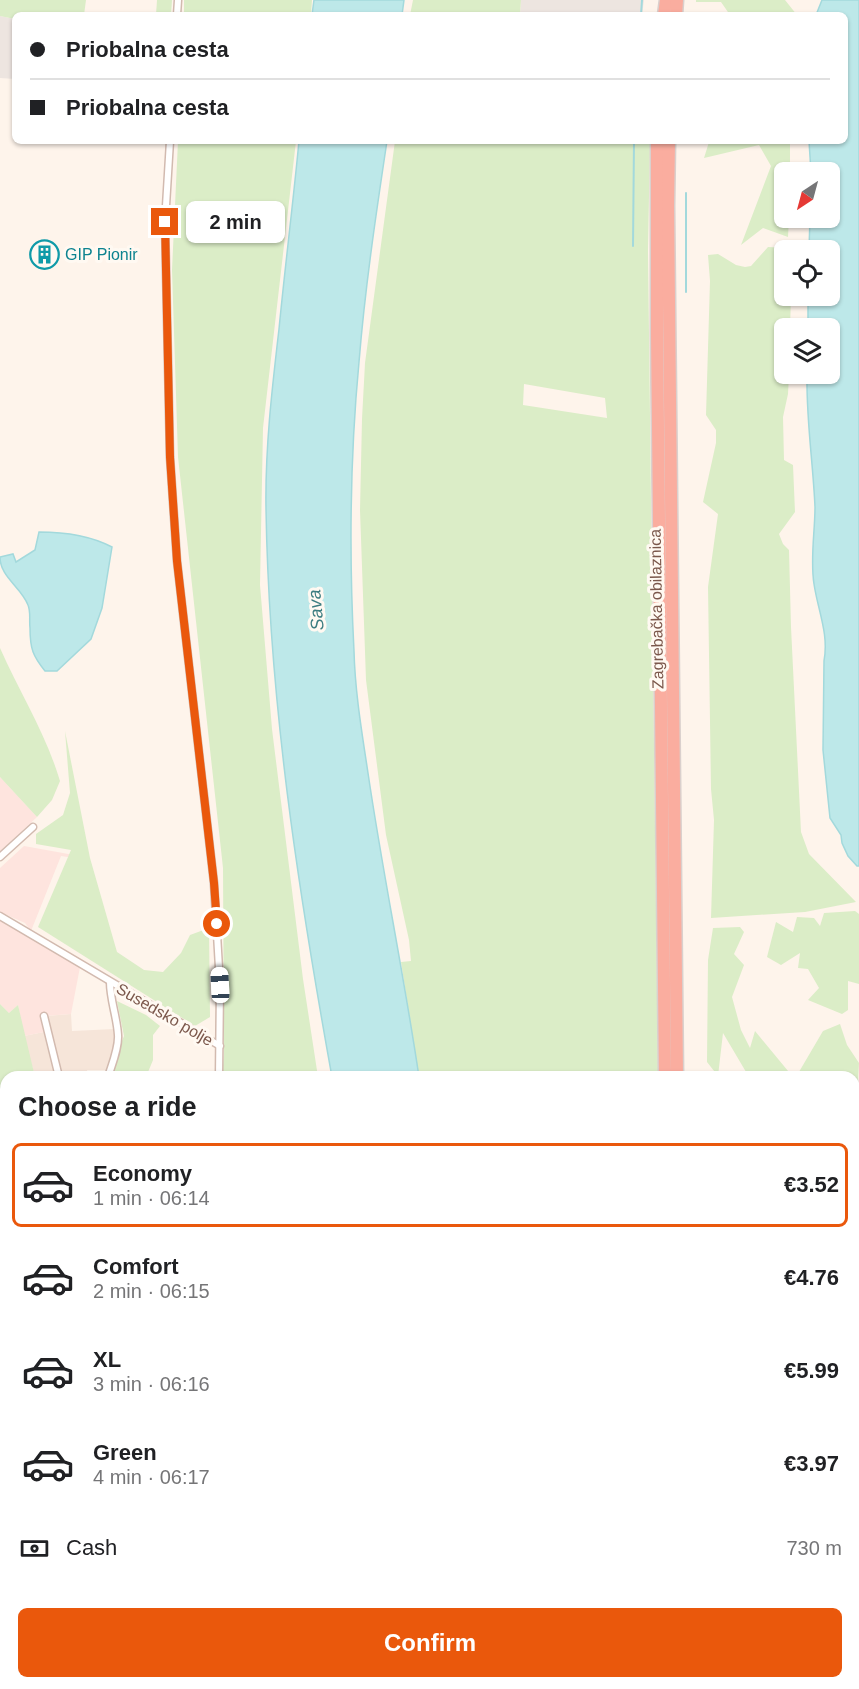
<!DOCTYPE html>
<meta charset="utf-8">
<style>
:root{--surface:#fff;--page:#f2f2f2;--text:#202124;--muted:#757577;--line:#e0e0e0;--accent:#ea580c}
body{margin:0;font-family:Arial,sans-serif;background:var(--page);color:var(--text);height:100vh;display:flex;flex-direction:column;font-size:22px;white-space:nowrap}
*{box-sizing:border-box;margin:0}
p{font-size:20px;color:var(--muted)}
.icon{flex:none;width:33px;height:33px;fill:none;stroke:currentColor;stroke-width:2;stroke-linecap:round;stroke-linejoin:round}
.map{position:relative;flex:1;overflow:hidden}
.sheet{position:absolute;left:0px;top:1071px;width:860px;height:618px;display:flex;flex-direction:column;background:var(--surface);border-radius:18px 18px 0 0;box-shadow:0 2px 4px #0004}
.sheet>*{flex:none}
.banner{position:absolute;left:12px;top:12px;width:836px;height:132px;border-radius:9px;box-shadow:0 2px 4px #0004;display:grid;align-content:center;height:132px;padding:0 18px;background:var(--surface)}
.needle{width:39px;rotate:216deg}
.fabs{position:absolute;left:774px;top:162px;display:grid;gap:12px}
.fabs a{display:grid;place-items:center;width:66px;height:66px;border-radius:9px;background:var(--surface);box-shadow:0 2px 4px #0004;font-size:30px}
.end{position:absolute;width:27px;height:27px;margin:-14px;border:8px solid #ea580c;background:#fff;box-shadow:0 0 0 3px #fff}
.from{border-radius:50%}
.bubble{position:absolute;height:42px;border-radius:9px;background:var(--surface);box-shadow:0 2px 4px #0004;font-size:20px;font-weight:700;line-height:42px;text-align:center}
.car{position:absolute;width:18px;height:36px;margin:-18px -9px;border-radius:8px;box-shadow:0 0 4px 2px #0007;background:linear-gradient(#fff 24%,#345 0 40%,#fff 0 76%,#345 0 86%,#fff 0)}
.banner b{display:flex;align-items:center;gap:21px;height:57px;font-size:22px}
.banner b+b{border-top:2px solid var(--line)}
.banner i{width:15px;height:15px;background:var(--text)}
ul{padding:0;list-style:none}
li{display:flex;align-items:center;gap:18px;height:84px;margin:0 12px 9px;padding:0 6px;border:3px solid transparent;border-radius:9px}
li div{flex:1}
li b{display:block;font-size:22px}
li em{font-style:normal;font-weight:700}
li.active{border-color:var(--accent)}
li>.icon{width:54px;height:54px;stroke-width:1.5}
h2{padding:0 18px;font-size:27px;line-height:72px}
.pay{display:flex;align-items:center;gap:15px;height:66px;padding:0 18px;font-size:22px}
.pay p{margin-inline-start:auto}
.cta{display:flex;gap:12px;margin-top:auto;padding:12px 18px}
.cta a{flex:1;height:69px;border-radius:9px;background:var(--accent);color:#fff;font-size:24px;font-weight:700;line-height:69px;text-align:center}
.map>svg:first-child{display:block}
.residential{fill:#f6e5d9}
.commercial{fill:#fee4de}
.industrial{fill:#ede5e0}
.green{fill:#dbedc7;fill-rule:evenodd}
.water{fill:#bde8e9;stroke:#a3d9dc;stroke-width:1.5}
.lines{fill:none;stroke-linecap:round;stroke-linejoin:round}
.stream{stroke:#a3d9dc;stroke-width:2}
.street-casing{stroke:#d2baaf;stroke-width:9}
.highway-casing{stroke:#dad0cd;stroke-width:15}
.street{stroke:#fff;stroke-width:6}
.highway{stroke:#faad9f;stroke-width:12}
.route{stroke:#ea580c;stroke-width:8}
.labels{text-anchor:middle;stroke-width:6;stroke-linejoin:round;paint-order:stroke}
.culture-label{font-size:16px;fill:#0d838f;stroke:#fff9f2;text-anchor:start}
.street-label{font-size:16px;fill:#7b574b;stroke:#fff9f2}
.water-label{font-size:18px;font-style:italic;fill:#3d7d81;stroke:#fff9f2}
</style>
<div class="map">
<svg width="859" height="1689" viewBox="0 0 859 1689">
<rect width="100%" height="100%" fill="#fef4eb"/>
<g class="residential">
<polygon points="71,1014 72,1031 115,1029 114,1052 108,1070 87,1070 88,1077 35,1077 24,1036 49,1031 46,1016"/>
<polygon points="859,1656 859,1689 830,1689 835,1683 854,1683 854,1662"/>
<polygon points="26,1683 99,1683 99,1689 27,1689"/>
<polygon points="727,1683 816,1683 817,1689 719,1689"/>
</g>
<g class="commercial">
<polygon points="0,777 37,817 0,851"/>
<polygon points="24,846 74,855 74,858 61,856 31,931 25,923 0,912 0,868"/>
<polygon points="0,919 80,967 71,1014 44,1016 49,1031 24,1036 18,1005 9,1013 0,1004"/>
</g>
<g class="industrial">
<polygon points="521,0 644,0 642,15 520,15"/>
<polygon points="0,16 15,19 15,79 0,78"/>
<polygon points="859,1479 859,1628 854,1634 854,1482"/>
</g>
<g class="green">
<polygon points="0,0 86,0 84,15 15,15 15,19 0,16"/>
<polygon points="157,0 172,0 171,15 156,15"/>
<polygon points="184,0 312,0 311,15 184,15"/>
<polygon points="413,0 521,0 520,15 410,15"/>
<polygon points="696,0 785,0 797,15 730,15 721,2 696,2"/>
<polygon points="178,141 296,141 263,428 260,585 272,729 303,979 318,1077 222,1077 224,1054 223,868 178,457 172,270"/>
<path d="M395,141H650L648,251L658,1077H419L401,962L411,961L409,940L386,835L366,680L360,510L362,419L365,363ZM524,384L605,398L607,418L523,405Z"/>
<polygon points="713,141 790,141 790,172 784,172 784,218 789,218 788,237 763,228 741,245 771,166 759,145 704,158 709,142"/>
<polygon points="768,247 791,248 791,250 784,250 784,296 791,296 790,328 784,328 784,374 789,374 788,394 783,417 784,460 793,465 795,512 779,534 783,544 789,550 791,627 801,832 809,854 856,902 805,912 711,918 714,820 711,789 708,587 718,514 703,502 716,443 716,430 706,415 710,281 708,255 718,254 736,265 745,267 751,266"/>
<path d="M0,648C20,693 46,734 60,781L52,800L37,817L0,777Z"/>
<polygon points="65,731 90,858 117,952 144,970 163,972 181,953 190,935 209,928 210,1017 195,1026 38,927 71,850 36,844 36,834 63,815 70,793"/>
<polygon points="855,911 859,914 859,984 848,981 848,1010 842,1014 808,1000 819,988 808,969 798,968 800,953 781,965 767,957 776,922 793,932 797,917 814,918 820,926 824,913"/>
<polygon points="740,927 744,932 734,954 744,965 732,997 741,1030 750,1048 755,1031 793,1077 749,1077 723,1033 718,1076 707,1062 708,960 713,928"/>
<polygon points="117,1001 146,1015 160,1026 153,1035 153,1060 146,1077 113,1077 109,1073 124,1036"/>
<polygon points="0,1004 9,1013 18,1005 35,1077 6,1077 6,1208 0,1189"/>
<polygon points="840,1024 847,1045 859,1063 854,1153 854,1077 796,1077 823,1031"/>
<polygon points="6,1348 6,1441 1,1351"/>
<polygon points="0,1475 6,1480 6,1558 3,1560 3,1587 0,1592"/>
<polygon points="6,1640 6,1683 14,1683 14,1689 0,1689 0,1642"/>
<rect x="136" y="1683" width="195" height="6"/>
<polygon points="434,1683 665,1683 665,1689 433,1689"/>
</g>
<g class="water">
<polygon points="314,0 404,0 402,15 312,15"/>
<path d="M822,0H859V866H857L848,856L842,843L841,835L830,818L823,750L824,661C829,634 818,611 814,584C810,559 815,532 815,507C813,462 806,418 807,374H830V328H808V296H830V250H809L810,218H830V172H811L809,141H844V15H816Z"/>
<path d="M299,141H387C376,214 365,288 359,362C350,457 349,555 354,651C355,692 362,733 368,773C383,875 404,975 419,1077H332C298,889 269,700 266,509C265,449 272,389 279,329C285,267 293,204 299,141Z"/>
<path d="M39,532C65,532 89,535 112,547L102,608L91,639L57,671H45C33,656 30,649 30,628C29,620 31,612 28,605C21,587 0,577 0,557L13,554L16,562L35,550Z"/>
<polygon points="346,1683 434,1683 433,1689 346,1689"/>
</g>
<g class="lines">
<g class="stream">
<polyline points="641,15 642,0"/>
<polyline points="686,193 686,292"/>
<polyline points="633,246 634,141"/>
</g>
<defs>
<g id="street">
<polyline points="177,15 178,0"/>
<polyline points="170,141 165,222 170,457 177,561 214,883 220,985 219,1077"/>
<polyline points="0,857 33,827"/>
<polyline points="0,916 220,1046"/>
<polyline points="44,1016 59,1077"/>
<path d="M108,1077C112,1064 119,1048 118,1035C117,1017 110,1000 110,982"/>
<polyline points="0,1348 6,1346"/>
<polyline points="854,1597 859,1591"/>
<polyline points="813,1683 813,1689"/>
<polyline points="66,1689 67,1683"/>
<polyline points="132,1689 132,1683"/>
</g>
<g id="highway">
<polyline points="664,15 666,0"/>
<polyline points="676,15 677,0"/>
<polyline points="657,141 657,334 665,1077"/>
<polyline points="669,141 668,206 677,1077"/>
<polyline points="672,1683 672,1689"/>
<polyline points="684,1683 684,1689"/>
</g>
</defs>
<use href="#street" class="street-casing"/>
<use href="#highway" class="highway-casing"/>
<use href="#street" class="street"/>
<use href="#highway" class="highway"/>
</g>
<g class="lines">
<polyline class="route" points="165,222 170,457 177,561 214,883 217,924"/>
</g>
<defs>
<symbol id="building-ring" viewBox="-11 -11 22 22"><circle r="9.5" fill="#fff9f2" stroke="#0f9aa8" stroke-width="1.5"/><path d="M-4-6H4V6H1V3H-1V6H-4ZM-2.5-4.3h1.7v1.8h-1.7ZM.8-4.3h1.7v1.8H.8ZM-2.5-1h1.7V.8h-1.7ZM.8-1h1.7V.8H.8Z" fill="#0f9aa8"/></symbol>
</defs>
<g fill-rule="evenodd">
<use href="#building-ring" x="28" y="238" width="33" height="33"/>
</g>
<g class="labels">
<g class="culture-label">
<text x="65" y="260">GIP Pionir</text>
</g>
<g class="street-label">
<text transform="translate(656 609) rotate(-91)" y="6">Zagrebačka obilaznica</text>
<text transform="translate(165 1014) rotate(30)" y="6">Susedsko polje</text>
</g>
<g class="water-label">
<text transform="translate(316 610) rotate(-95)" y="6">Sava</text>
</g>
</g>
</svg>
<div class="fabs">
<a><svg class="needle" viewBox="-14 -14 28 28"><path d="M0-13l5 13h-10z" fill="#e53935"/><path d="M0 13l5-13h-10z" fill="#757577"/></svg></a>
<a><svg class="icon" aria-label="locate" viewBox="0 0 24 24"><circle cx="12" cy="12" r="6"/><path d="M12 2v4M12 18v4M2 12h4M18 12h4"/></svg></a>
<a><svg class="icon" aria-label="layers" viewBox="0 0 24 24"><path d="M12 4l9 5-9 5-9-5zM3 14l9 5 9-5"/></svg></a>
</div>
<i class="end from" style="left:217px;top:924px"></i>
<i class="end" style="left:165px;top:222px"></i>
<div class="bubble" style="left:186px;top:201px;width:99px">2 min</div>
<i class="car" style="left:220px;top:985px;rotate:357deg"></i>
<div class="banner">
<b><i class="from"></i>Priobalna cesta</b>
<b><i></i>Priobalna cesta</b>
</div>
<section class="sheet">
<h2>Choose a ride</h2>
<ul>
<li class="active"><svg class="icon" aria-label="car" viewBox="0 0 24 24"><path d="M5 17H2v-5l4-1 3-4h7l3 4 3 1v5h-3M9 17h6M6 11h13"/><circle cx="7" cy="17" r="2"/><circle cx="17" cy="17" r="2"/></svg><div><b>Economy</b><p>1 min · 06:14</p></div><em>€3.52</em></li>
<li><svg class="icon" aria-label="car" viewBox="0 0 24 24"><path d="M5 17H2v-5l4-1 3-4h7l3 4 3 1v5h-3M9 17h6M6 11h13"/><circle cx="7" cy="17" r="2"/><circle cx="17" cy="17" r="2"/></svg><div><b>Comfort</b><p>2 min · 06:15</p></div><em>€4.76</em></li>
<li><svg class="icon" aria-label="car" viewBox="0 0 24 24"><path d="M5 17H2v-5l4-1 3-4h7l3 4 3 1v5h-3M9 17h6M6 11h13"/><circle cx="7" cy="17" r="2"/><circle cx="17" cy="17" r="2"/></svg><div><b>XL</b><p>3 min · 06:16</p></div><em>€5.99</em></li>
<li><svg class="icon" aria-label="car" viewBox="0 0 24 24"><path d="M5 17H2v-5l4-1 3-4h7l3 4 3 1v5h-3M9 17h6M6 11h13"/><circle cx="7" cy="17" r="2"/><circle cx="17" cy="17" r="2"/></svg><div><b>Green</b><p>4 min · 06:17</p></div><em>€3.97</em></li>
</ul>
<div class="pay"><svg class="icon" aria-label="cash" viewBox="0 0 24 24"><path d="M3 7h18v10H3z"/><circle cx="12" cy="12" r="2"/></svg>Cash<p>730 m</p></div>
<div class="cta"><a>Confirm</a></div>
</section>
</div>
